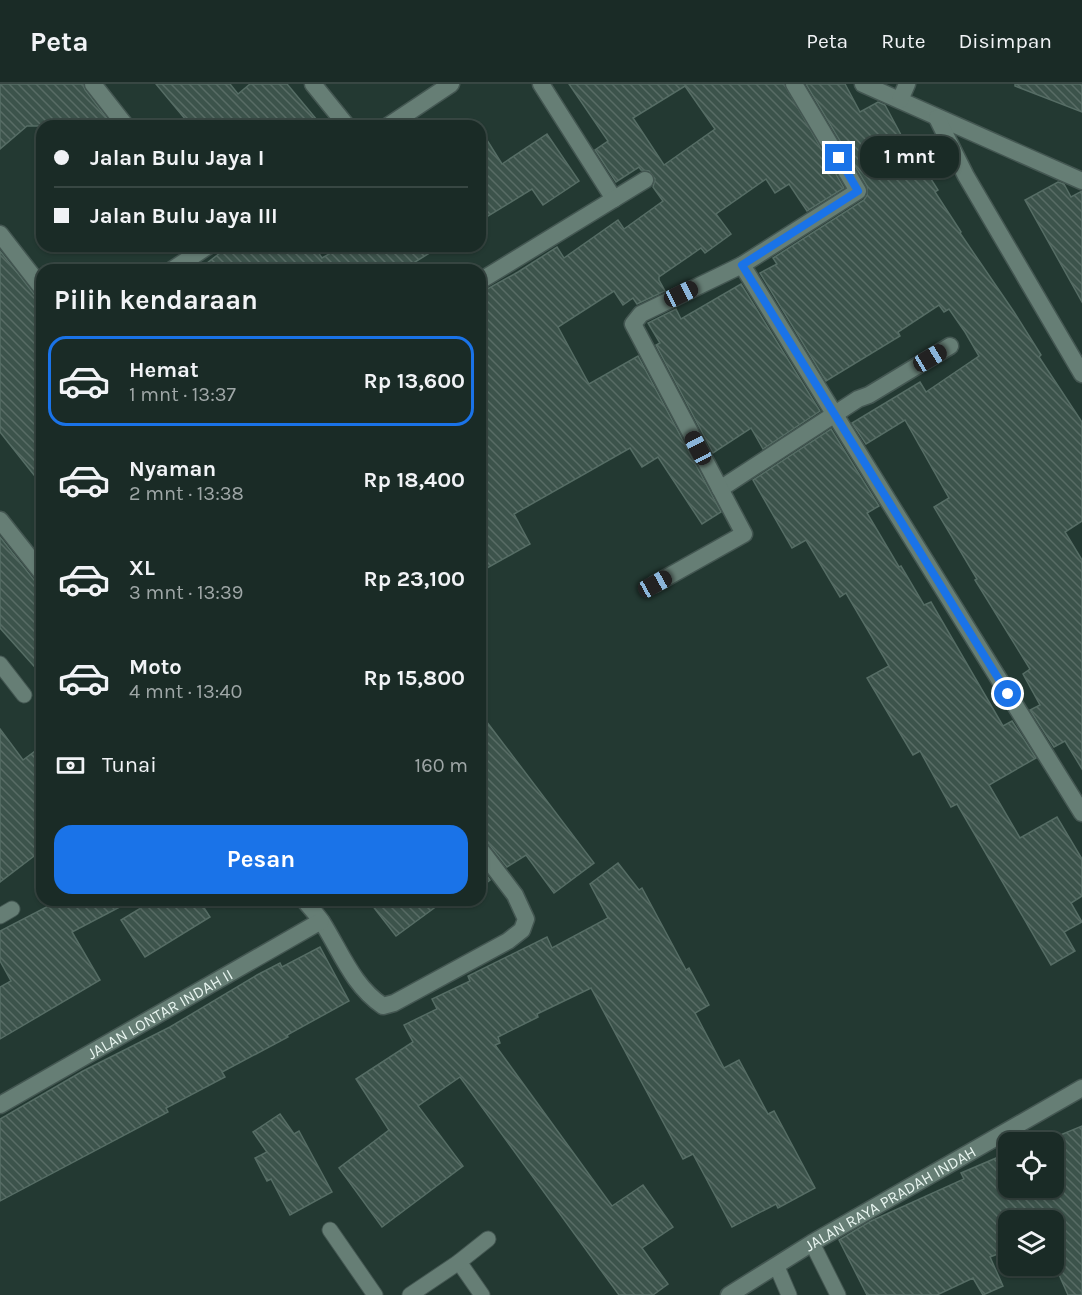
<!DOCTYPE html>
<html lang="id">
<meta charset="utf-8">
<style>
:root{--surface:#1a2b26;--page:#23332e;--text:#f1f3f6;--muted:#9fa7a7;--line:#384743;--accent:#1a73e8}
body{margin:0;font-family:Karla,sans-serif;background:var(--page);color:var(--text);height:100vh;display:flex;flex-direction:column;font-size:22px;white-space:nowrap}
*{box-sizing:border-box;margin:0}
p{font-size:20px;color:var(--muted)}
.icon{flex:none;width:33px;height:33px;fill:none;stroke:currentColor;stroke-width:2;stroke-linecap:round;stroke-linejoin:round}
.map{position:relative;flex:1;overflow:hidden}
.side{position:absolute;left:36px;top:180px;width:450px;height:642px;display:flex;flex-direction:column;background:var(--surface);border-radius:18px;box-shadow:0 2px 4px #0004,0 0 0 2px var(--line)}
.side>*{flex:none}
.banner{position:absolute;left:36px;top:36px;width:450px;height:132px;border-radius:18px;box-shadow:0 2px 4px #0004,0 0 0 2px var(--line);display:grid;align-content:center;height:132px;padding:0 18px;background:var(--surface)}
.fabs{position:absolute;left:998px;top:1048px;display:grid;gap:12px}
.fabs a{display:grid;place-items:center;width:66px;height:66px;border-radius:12px;background:var(--surface);box-shadow:0 2px 4px #0004,0 0 0 2px var(--line);font-size:30px}
.end{position:absolute;width:27px;height:27px;margin:-14px;border:8px solid #1a73e8;background:#fff;box-shadow:0 0 0 3px #fff}
.from{border-radius:50%}
.bubble{position:absolute;height:42px;border-radius:18px;background:var(--surface);box-shadow:0 2px 4px #0004,0 0 0 2px var(--line);font-size:20px;font-weight:700;line-height:42px;text-align:center}
.car{position:absolute;width:18px;height:36px;margin:-18px -9px;border-radius:8px;box-shadow:0 0 4px 2px #0007;background:linear-gradient(#222 24%,#8ab4d8 0 40%,#222 0 76%,#8ab4d8 0 86%,#222 0)}
.banner b{display:flex;align-items:center;gap:21px;height:57px;font-size:22px}
.banner b+b{border-top:2px solid var(--line)}
.banner i{width:15px;height:15px;background:var(--text)}
ul{padding:0;list-style:none}
li{display:flex;align-items:center;gap:18px;height:90px;margin:0 12px 9px;padding:0 6px;border:3px solid transparent;border-radius:18px}
li div{flex:1}
li b{display:block;font-size:22px}
li em{font-style:normal;font-weight:700}
li.on{border-color:var(--accent)}
li>.icon{width:54px;height:54px;stroke-width:1.5}
h2{padding:0 18px;font-size:27px;line-height:72px}
.pay{display:flex;align-items:center;gap:15px;height:66px;padding:0 18px;font-size:22px}
.pay p{margin-inline-start:auto}
.action{display:flex;gap:12px;margin-top:auto;padding:12px 18px}
.action a{flex:1;height:69px;border-radius:18px;background:var(--accent);color:#fff;font-size:24px;font-weight:700;line-height:69px;text-align:center}
header{display:flex;align-items:center;gap:36px;box-sizing:border-box;height:84px;padding:0 30px;background:var(--surface);border-bottom:2px solid var(--line)}
header strong{font-size:28px}
nav{display:flex;gap:33px;margin-inline-start:auto;font-size:21px}
.map>svg:first-child{display:block}
.building{fill:url(#building-back-hatch);stroke:#566d65;stroke-width:1.5;fill-rule:evenodd}
.lines{fill:none;stroke-linecap:round;stroke-linejoin:round}
.service-casing{stroke:#445752;stroke-width:17}
.minor-casing{stroke:#445752;stroke-width:19}
.service{stroke:#667e75;stroke-width:15}
.minor{stroke:#667e75;stroke-width:16}
.route{stroke:#1a73e8;stroke-width:8}
.labels{text-anchor:middle;stroke-width:6;stroke-linejoin:round;paint-order:stroke}
.street-label{font-size:16px;fill:#e8f5f0;stroke:#141e1a}
</style>
<header>
<strong>Peta</strong>
<nav><a>Peta</a><a>Rute</a><a>Disimpan</a></nav>
</header>
<div class="map">
<svg width="1082" height="1211" viewBox="0 0 1082 1211">
<defs>
<pattern id="building-back-hatch" width="6" height="6" patternUnits="userSpaceOnUse" patternTransform="scale(1.5)"><rect width="6" height="6" fill="#3c534b"/><path d="M-1 5l2 2M0 0l6 6M5-1l2 2" fill="none" stroke="#586c65"/></pattern>
</defs>
<rect width="100%" height="100%" fill="#233932"/>
<g class="building">
<polygon points="0,0 83,0 85,6 113,42 27,42 0,65"/>
<polygon points="156,0 230,0 238,10 250,0 287,0 322,42 191,42"/>
<path d="M569,0H784L844,104L807,127L789,100L775,109L766,95L716,130L731,150L705,169L701,164L659,193V196L665,207L637,220L633,214L623,221L614,207L558,243L589,300L638,272L721,428L702,440L658,373L642,383L630,364L514,430L530,460L480,488V209L518,188L557,163L564,174L618,136L624,145L663,117L653,103L655,95L649,87L641,86L639,83L616,98L595,66L608,57ZM685,2L715,45L664,81L633,34Z"/>
<polygon points="806,0 845,0 860,28 878,18 885,21 914,75 917,73 938,106 935,108 961,148 960,149 1014,228 1041,271 1039,273 1082,338 1082,437 1065,448 1082,476 1082,685 1065,657 1054,663 1030,626 1040,621 1023,590 1030,585 975,496 977,495 934,423 949,414 905,336 866,360 852,339 920,298 926,308 979,272 965,248 949,225 944,228 939,221 898,248 900,252 826,297 760,189 777,180 773,174 864,116 867,111 867,102"/>
<polygon points="1015,0 1082,0 1082,28 1015,2"/>
<polygon points="480,45 502,80 547,50 579,97 543,121 532,105 480,137"/>
<polygon points="1058,98 1064,100 1071,113 1082,107 1082,218 1025,116"/>
<polygon points="229,162 314,162 322,174 343,162 441,162 402,186 198,186"/>
<polygon points="0,167 42,220 42,401 0,348"/>
<polygon points="741,200 820,327 763,365 751,344 713,369 656,261 660,259 648,239 676,225 681,235"/>
<polygon points="831,345 879,422 867,429 899,483 901,482 924,521 931,518 1003,642 1012,637 1036,674 989,701 1020,754 1057,733 1082,775 1082,812 1071,819 1082,838 1064,848 1075,867 1051,881 957,720 951,723 920,667 913,671 867,594 889,582 846,509 840,513 806,456 792,464 753,396"/>
<polygon points="0,453 34,496 42,502 42,591 0,544"/>
<polygon points="480,629 594,779 554,809 526,771 507,783 488,759 480,755"/>
<polygon points="0,645 23,676 42,662 42,766 0,798"/>
<polygon points="618,779 639,806 642,804 686,886 689,884 709,921 695,929 724,984 739,976 768,1030 774,1027 815,1104 778,1124 776,1120 732,1143 693,1070 683,1075 591,904 537,930 538,933 498,953 500,959 495,961 612,1122 643,1101 673,1143 642,1164 668,1200 653,1211 619,1211 460,993 418,1022 463,1082 382,1143 339,1084 389,1046 356,995 413,958 404,941 437,925 432,915 470,897 468,892 547,853 552,864 608,834 590,800"/>
<polygon points="480,782 490,796 480,804"/>
<polygon points="60,816 133,816 72,848 100,896 0,955 0,903 11,897 0,877 0,847"/>
<polygon points="154,816 199,816 210,833 145,873 121,836"/>
<polygon points="368,816 445,816 396,852"/>
<polygon points="320,863 349,917 287,951 288,953 222,988 225,993 166,1024 168,1028 0,1117 0,1035 83,987 170,943 257,891 280,879 282,883"/>
<polygon points="280,1030 294,1050 299,1047 332,1108 290,1131 271,1095 267,1097 255,1074 267,1068 253,1048"/>
<polygon points="1082,1042 1082,1211 1068,1211 1053,1177 1053,1137 1008,1137 1008,1166 990,1173 1003,1202 983,1211 973,1194 937,1211 867,1211 839,1156 871,1137 964,1095 961,1089 1008,1069 1008,1104 1053,1104 1053,1054"/>
</g>
<g class="lines">
<defs>
<g id="service">
<polyline points="0,580 24,611"/>
<polyline points="0,832 12,825"/>
<polyline points="330,1146 375,1211"/>
<polyline points="812,1159 838,1211"/>
<polyline points="459,1178 482,1211"/>
<polyline points="777,1183 789,1211"/>
<polyline points="410,1211 459,1178 488,1155"/>
</g>
<g id="minor">
<polyline points="93,0 126,42"/>
<polyline points="313,0 347,42"/>
<polyline points="541,0 614,115"/>
<polyline points="863,0 1082,97"/>
<polyline points="900,16 907,0"/>
<polyline points="937,34 966,92 1082,290"/>
<polyline points="388,42 451,0"/>
<polyline points="0,150 42,204"/>
<polyline points="742,181 1082,729"/>
<polyline points="172,186 208,162"/>
<polyline points="480,197 645,96"/>
<polyline points="720,405 858,315 869,311 950,262"/>
<polyline points="0,436 42,489"/>
<polyline points="655,500 744,450 633,240 641,230 742,181 858,107 794,0"/>
<path d="M304,816C310,823 317,831 322,838C341,868 353,902 383,922L394,919L508,857L522,846L526,835L515,811L480,765"/>
<path id="s1" d="M0,1021L321,837"/>
<path id="s2" d="M729,1211L812,1159L1082,1004"/>
</g>
</defs>
<use href="#service" class="service-casing"/>
<use href="#minor" class="minor-casing"/>
<use href="#service" class="service"/>
<use href="#minor" class="minor"/>
</g>
<g class="lines">
<polyline class="route" points="839,74 858,107 742,181 1008,610"/>
</g>
<g class="labels">
<g class="street-label">
<text dy="6" stroke="none"><textPath href="#s1" startOffset="184">JALAN LONTAR INDAH II</textPath></text>
<text dy="6" stroke="none"><textPath href="#s2" startOffset="188">JALAN RAYA PRADAH INDAH</textPath></text>
</g>
</g>
</svg>
<div class="fabs">
<a><svg class="icon" aria-label="locate" viewBox="0 0 24 24"><circle cx="12" cy="12" r="6"/><path d="M12 2v4M12 18v4M2 12h4M18 12h4"/></svg></a>
<a><svg class="icon" aria-label="layers" viewBox="0 0 24 24"><path d="M12 4l9 5-9 5-9-5zM3 14l9 5 9-5"/></svg></a>
</div>
<i class="end from" style="left:1008px;top:610px"></i>
<i class="end" style="left:839px;top:74px"></i>
<div class="bubble" style="left:860px;top:52px;width:99px">1 mnt</div>
<i class="car" style="left:681px;top:210px;rotate:64deg"></i>
<i class="car" style="left:930px;top:274px;rotate:59deg"></i>
<i class="car" style="left:698px;top:364px;rotate:332deg"></i>
<i class="car" style="left:655px;top:500px;rotate:61deg"></i>
<div class="banner">
<b><i class="from"></i>Jalan Bulu Jaya I</b>
<b><i></i>Jalan Bulu Jaya III</b>
</div>
<section class="side">
<h2>Pilih kendaraan</h2>
<ul>
<li class="on"><svg class="icon" aria-label="car" viewBox="0 0 24 24"><path d="M5 17H2v-5l4-1 3-4h7l3 4 3 1v5h-3M9 17h6M6 11h13"/><circle cx="7" cy="17" r="2"/><circle cx="17" cy="17" r="2"/></svg><div><b>Hemat</b><p>1 mnt · 13:37</p></div><em>Rp 13,600</em></li>
<li><svg class="icon" aria-label="car" viewBox="0 0 24 24"><path d="M5 17H2v-5l4-1 3-4h7l3 4 3 1v5h-3M9 17h6M6 11h13"/><circle cx="7" cy="17" r="2"/><circle cx="17" cy="17" r="2"/></svg><div><b>Nyaman</b><p>2 mnt · 13:38</p></div><em>Rp 18,400</em></li>
<li><svg class="icon" aria-label="car" viewBox="0 0 24 24"><path d="M5 17H2v-5l4-1 3-4h7l3 4 3 1v5h-3M9 17h6M6 11h13"/><circle cx="7" cy="17" r="2"/><circle cx="17" cy="17" r="2"/></svg><div><b>XL</b><p>3 mnt · 13:39</p></div><em>Rp 23,100</em></li>
<li><svg class="icon" aria-label="car" viewBox="0 0 24 24"><path d="M5 17H2v-5l4-1 3-4h7l3 4 3 1v5h-3M9 17h6M6 11h13"/><circle cx="7" cy="17" r="2"/><circle cx="17" cy="17" r="2"/></svg><div><b>Moto</b><p>4 mnt · 13:40</p></div><em>Rp 15,800</em></li>
</ul>
<div class="pay"><svg class="icon" aria-label="cash" viewBox="0 0 24 24"><path d="M3 7h18v10H3z"/><circle cx="12" cy="12" r="2"/></svg>Tunai<p>160 m</p></div>
<div class="action"><a>Pesan</a></div>
</section>
</div>
